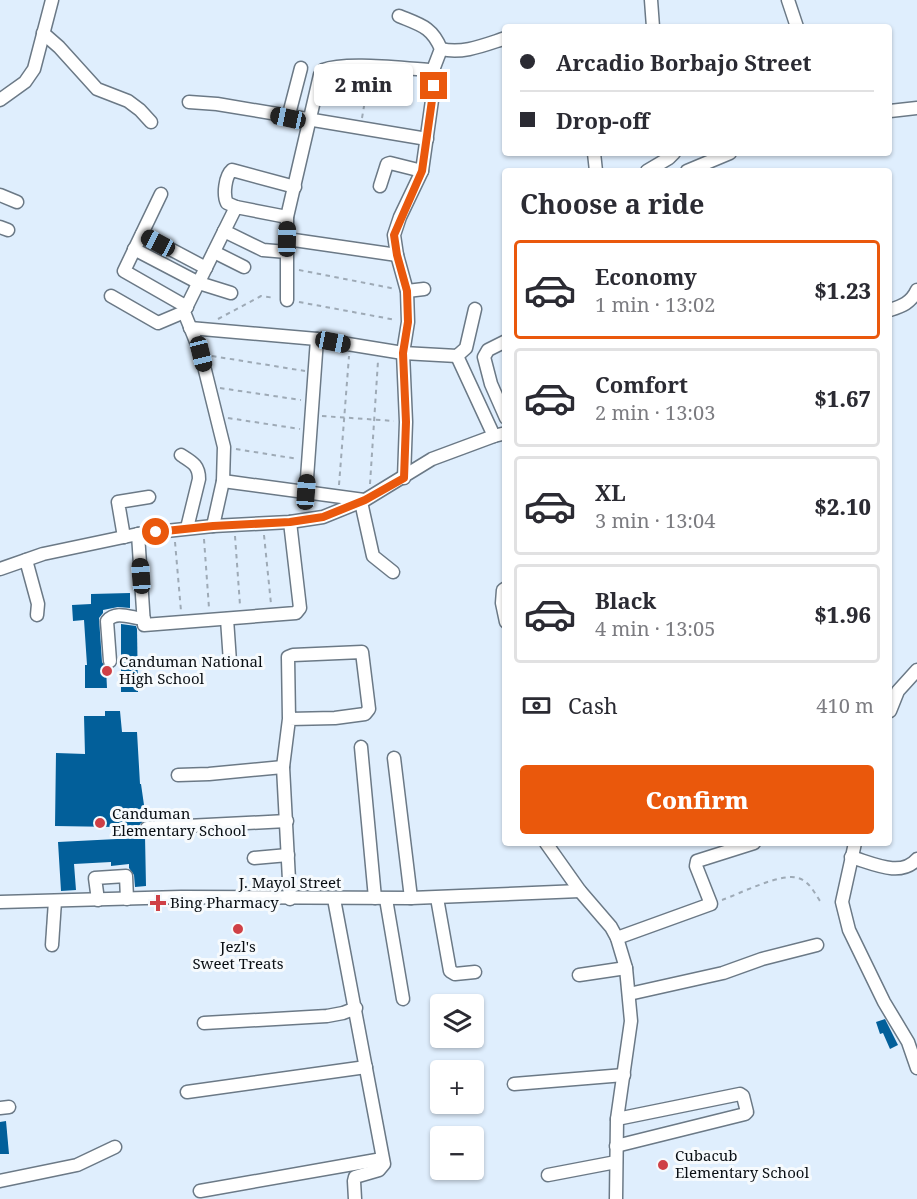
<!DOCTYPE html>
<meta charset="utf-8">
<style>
:root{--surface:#fff;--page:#f2f2f3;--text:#2b2b33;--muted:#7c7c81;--line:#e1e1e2;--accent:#ea580c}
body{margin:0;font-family:"Noto Serif",serif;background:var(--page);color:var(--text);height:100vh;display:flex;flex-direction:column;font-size:22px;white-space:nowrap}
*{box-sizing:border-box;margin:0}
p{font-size:20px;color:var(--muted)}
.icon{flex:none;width:33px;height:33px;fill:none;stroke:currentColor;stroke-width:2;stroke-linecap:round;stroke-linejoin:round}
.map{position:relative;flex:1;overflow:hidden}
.side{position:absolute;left:502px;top:168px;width:390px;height:678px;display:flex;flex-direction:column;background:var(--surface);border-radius:6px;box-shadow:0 2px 4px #0004}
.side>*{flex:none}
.guide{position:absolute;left:502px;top:24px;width:390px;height:132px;border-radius:6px;box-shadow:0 2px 4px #0004;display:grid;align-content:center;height:132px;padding:0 18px;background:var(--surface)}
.tools{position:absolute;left:430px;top:994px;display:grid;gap:12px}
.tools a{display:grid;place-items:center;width:54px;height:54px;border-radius:6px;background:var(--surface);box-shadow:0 2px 4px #0004;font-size:30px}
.end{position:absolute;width:27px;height:27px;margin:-14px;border:8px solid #ea580c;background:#fff;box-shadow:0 0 0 3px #fff}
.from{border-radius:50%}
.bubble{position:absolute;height:42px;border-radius:6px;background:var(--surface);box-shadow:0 2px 4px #0004;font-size:20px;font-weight:800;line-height:42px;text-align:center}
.car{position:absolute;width:18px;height:36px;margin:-18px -9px;border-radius:8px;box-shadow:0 0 4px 2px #0007;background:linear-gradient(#222 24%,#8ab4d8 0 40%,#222 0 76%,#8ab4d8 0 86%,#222 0)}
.guide b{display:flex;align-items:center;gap:21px;height:57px;font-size:22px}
.guide b+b{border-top:2px solid var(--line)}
.guide i{width:15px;height:15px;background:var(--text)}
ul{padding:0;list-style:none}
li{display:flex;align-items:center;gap:18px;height:99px;margin:0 12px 9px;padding:0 6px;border:3px solid var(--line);border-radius:6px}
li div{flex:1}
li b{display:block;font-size:22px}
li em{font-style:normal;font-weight:800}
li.active{border-color:var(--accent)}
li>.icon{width:54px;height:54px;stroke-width:1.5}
h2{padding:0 18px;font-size:27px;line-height:72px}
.pay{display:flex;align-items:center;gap:15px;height:66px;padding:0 18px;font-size:22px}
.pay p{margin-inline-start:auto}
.primary-button{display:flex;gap:12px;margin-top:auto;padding:12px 18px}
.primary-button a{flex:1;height:69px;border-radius:6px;background:var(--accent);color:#fff;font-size:24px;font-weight:800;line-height:69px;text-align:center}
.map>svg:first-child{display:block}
.building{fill:#025f9a}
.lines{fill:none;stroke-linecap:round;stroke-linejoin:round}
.minor-casing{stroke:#6b7986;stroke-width:15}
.path{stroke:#9eaab6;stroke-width:2;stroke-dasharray:4.5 4.5;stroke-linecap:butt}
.minor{stroke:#fff;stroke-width:12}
.route{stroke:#ea580c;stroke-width:8}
.poi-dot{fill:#cf4046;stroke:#f6fafd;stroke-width:2}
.labels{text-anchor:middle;stroke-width:6;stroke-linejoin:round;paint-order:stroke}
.poi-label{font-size:15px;fill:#090e13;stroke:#f6fafd;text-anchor:start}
.street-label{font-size:15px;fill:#090e13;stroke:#f6fafd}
</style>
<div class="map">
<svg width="917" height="1199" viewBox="0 0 917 1199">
<rect width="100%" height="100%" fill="#dfeefd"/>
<g class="building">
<polygon points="130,593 130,608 118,607 103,610 103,613 99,618 102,662 106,668 107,688 85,688 85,665 87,665 84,620 73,621 72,605 91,604 91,594"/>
<polygon points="121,624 136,626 137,629 138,692 121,692"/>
<polygon points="105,711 120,711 122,732 137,732 140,784 141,784 145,812 143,812 144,821 140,824 139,829 145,836 146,886 135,887 134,875 129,868 129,864 111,866 111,862 74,864 76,890 61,891 58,842 117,839 116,827 55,826 56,753 85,754 84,716 105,716"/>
<polygon points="885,1019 898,1045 890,1049 883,1033 880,1034 876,1022"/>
<polygon points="6,1121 9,1154 0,1154 0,1122"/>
</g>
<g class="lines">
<defs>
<g id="minor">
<polyline points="651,0 653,27"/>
<polyline points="788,0 797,27"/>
<path d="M399,16C421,25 432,27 441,49L433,70L434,86L422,171L400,217L394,235L397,255L407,291L408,322L403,353L406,422L404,478"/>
<polyline points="43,33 59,47 97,89 128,101 140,110 151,122"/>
<path d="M441,49C464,54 484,45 506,38"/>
<polyline points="0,100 25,82 34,69 52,0"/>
<polyline points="189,102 217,104 427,139"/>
<polyline points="890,111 917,108"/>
<polyline points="288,118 301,68"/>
<polyline points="594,153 596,171"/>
<polyline points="647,171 669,158 674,153"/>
<polyline points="687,171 730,153"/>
<polyline points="380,186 387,164 390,163 422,171"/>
<polyline points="161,194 124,271 187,307"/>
<polyline points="0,195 17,202"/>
<path d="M236,207L227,203C223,195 225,176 232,170L295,187"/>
<polyline points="0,227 8,230"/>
<polyline points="224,231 263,250 287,252"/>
<polyline points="142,234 206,268"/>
<polyline points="287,239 397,255"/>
<polyline points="134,249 199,283 231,293"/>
<polyline points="214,252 244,267"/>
<polyline points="407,291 424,289"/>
<polyline points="111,296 158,323 184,312"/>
<path d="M287,300V217L320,75L323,70C347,61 406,69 433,70"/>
<path d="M890,310C902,306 911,303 917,290"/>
<polyline points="190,328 317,339 403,353 457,356 466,348 475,309"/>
<polyline points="506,341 488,350 484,357 491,384 506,418"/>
<polyline points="457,356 494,436"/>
<path d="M181,455C192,462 199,465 199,479L187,528"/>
<polyline points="223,481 364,500"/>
<polyline points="306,492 317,339"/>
<polyline points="361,502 373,556 393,572"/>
<polyline points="213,526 223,481 224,447 201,354 184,312 236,207 287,217"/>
<polyline points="138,534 144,625 296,613 300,608 290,522"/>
<polyline points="124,537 118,502 149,497"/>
<polyline points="26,560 38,604 37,615"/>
<polyline points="0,569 43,554 138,534 213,526 290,522 323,517 365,500 432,459 494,436 506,433"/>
<polyline points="506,588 503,590 502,603 506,622"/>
<polyline points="227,619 230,662"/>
<path d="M110,661L107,621C116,610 131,618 144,619"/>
<polyline points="890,711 898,691 917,670"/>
<polyline points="289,719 335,718 365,714 369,709 362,652 293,655 288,657 289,719 283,767 290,899"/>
<polyline points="361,747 375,898"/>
<polyline points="394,758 411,898"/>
<polyline points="178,775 209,774 283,767"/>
<polyline points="147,828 287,821"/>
<polyline points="546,843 580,891 611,927 617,938 626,968 631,1021 617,1119 616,1199"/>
<polyline points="855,843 842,902 849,930 884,1002 908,1042 917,1068"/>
<path d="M851,857C872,863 901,878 917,859"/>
<polyline points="254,858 288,855"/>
<polyline points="437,898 450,971 455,974 475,972"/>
<polyline points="334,899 384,1164 379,1170 355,1177 354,1181 355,1199"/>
<polyline points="386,899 403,999"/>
<polyline points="98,900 95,878 126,876 127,899"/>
<polyline points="0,902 181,897 411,898 580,891"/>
<polyline points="617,938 711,904 696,866 697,861 754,843"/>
<polyline points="52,945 55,901"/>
<polyline points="579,975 626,968"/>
<polyline points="629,994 723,973 762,959 817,945"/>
<polyline points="204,1023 327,1016 343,1013 356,1008"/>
<polyline points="514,1084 624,1075"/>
<polyline points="187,1092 366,1067"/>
<polyline points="0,1108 9,1107"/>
<polyline points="616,1146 745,1114 747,1112 743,1096 740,1094 617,1119"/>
<polyline points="548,1175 616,1162"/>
<polyline points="0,1181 77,1165 115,1147"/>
<polyline points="200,1191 382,1159"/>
</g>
</defs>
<use href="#minor" class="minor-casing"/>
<g class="path">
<polyline points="362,118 369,77"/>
<polyline points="299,270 396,289"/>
<polyline points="299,302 396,320"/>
<polyline points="218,319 261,296 275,298"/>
<polyline points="212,356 305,371"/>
<polyline points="220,388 301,400"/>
<polyline points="322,416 394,421"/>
<polyline points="228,418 300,429"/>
<polyline points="236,449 298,459"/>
<polyline points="370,484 378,361"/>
<polyline points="339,485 349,356"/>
<polyline points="264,535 271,604"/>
<polyline points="235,536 240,605"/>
<polyline points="204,539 209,608"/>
<polyline points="175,542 181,611"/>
<path d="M722,900C739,894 782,872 798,878C809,881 814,892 820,901"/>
</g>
<use href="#minor" class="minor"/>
</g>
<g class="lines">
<polyline class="route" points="156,532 213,526 290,522 323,517 365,500 404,478 406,422 403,353 408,322 407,291 397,255 394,235 422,171 434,86"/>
</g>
<g class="poi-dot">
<circle cx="107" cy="671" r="6"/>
<circle cx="100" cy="823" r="6"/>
<path d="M155 894h6v6h6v6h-6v6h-6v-6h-6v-6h6z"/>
<circle cx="238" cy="929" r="6"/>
<circle cx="663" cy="1165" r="6"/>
</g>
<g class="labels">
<g class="poi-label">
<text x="119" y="667">Canduman National<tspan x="119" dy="17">High School</tspan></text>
<text x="112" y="819">Canduman<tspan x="112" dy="17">Elementary School</tspan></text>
<text x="170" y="908">Bing Pharmacy</text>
<text x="238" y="952" text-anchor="middle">Jezl's<tspan x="238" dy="17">Sweet Treats</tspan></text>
<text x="675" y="1161">Cubacub<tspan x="675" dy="17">Elementary School</tspan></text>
</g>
<g class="street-label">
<text x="290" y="888">J. Mayol Street</text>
</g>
</g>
</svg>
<div class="tools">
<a><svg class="icon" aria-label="layers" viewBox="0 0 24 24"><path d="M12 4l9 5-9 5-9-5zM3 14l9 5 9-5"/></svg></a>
<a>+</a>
<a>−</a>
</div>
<i class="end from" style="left:156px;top:532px"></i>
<i class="end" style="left:434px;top:86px"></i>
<div class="bubble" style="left:314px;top:64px;width:99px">2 min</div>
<i class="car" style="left:288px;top:118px;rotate:282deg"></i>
<i class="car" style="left:287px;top:239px;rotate:1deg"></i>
<i class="car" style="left:158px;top:243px;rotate:298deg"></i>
<i class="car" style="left:333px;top:342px;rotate:101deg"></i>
<i class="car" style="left:201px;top:354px;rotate:166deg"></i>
<i class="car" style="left:306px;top:492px;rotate:4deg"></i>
<i class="car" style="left:141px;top:576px;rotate:356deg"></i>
<div class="guide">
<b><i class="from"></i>Arcadio Borbajo Street</b>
<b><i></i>Drop-off</b>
</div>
<section class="side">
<h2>Choose a ride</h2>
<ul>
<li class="active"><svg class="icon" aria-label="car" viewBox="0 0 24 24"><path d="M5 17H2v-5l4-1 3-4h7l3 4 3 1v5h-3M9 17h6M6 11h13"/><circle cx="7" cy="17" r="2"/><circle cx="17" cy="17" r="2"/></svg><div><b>Economy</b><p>1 min · 13:02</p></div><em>$1.23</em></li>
<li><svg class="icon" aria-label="car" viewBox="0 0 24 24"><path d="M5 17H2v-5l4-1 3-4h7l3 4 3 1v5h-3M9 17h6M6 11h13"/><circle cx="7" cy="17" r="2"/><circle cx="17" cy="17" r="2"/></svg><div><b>Comfort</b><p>2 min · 13:03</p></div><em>$1.67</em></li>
<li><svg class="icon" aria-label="car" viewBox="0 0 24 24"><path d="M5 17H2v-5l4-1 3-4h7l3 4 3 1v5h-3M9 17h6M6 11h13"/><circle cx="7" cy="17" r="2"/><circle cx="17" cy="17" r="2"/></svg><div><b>XL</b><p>3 min · 13:04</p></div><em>$2.10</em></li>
<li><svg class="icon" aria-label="car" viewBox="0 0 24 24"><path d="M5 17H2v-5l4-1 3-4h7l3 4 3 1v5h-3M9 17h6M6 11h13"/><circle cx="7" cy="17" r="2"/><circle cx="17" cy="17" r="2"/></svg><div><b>Black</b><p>4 min · 13:05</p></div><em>$1.96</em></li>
</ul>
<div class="pay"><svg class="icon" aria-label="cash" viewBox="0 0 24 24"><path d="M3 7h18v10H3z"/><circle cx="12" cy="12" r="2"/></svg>Cash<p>410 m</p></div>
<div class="primary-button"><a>Confirm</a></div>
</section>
</div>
